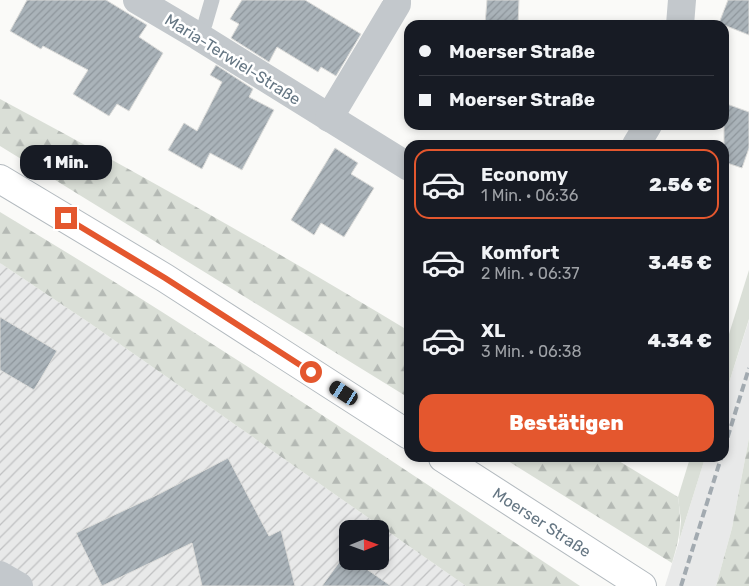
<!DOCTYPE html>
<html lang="de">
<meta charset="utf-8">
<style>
:root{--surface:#171b24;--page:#20242c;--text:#f1f3f6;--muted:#9ea1a6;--line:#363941;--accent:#e4572e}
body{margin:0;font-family:Rubik,sans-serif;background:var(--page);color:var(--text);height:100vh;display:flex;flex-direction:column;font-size:19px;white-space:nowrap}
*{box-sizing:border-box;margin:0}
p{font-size:16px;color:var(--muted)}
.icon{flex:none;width:28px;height:28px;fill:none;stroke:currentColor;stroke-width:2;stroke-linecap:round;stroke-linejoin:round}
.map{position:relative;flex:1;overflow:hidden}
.drawer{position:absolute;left:404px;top:140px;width:325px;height:322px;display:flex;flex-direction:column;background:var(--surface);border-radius:15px;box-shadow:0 2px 8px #0003}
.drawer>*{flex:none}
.banner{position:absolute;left:404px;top:20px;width:325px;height:110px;border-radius:15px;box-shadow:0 2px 8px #0003;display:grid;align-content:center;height:110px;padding:0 15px;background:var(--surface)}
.needle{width:32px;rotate:89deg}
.buttons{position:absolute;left:339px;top:520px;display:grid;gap:10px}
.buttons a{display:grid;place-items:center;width:50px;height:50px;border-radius:10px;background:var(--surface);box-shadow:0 2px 8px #0003;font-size:25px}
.end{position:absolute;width:22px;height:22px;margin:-11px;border:6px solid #e4572e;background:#fff;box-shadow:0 0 0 2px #fff}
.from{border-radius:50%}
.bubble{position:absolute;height:35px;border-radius:15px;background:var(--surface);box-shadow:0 2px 8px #0003;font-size:16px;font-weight:800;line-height:35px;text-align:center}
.car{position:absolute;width:15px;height:30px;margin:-15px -8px;border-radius:6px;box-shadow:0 0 4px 1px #0007;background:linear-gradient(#222 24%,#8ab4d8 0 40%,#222 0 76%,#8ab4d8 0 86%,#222 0)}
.banner b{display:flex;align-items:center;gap:18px;height:48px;font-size:19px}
.banner b+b{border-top:1px solid var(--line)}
.banner i{width:12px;height:12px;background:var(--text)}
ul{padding:9px 0 0;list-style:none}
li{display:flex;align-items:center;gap:15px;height:70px;margin:0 10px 8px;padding:0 5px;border:2px solid transparent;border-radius:15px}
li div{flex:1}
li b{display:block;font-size:19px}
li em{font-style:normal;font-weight:800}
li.current{border-color:var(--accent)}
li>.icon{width:45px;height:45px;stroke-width:1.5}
.primary-button{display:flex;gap:10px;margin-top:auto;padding:10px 15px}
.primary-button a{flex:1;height:58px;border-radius:15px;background:var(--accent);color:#fff;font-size:20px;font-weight:800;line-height:58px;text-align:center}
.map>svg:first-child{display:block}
.built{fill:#e8e9e9}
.industrial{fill:url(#industrial-furrows);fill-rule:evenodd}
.grass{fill:#dadfd7}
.forest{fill:url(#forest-firs)}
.building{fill:url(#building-hatch);stroke:#dcdcda}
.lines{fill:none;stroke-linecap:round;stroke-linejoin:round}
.secondary-casing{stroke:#b3babf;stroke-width:30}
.lane{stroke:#c3c8cc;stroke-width:15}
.street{stroke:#c3c8cc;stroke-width:28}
.secondary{stroke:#fff;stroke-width:28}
.rail{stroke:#a2aab0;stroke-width:4;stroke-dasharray:8 4;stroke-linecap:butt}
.route{stroke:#e4572e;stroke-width:6}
.labels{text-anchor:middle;stroke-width:5;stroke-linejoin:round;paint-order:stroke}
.street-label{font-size:16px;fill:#657683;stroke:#fff}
</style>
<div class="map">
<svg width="749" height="586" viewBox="0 0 749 586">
<defs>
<pattern id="industrial-furrows" width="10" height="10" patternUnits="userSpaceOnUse" patternTransform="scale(1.25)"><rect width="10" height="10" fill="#e8e9e9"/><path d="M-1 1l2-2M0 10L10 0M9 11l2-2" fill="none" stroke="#c0c1c2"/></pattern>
<pattern id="forest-firs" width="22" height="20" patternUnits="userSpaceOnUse" patternTransform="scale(1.25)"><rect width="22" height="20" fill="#dadfd7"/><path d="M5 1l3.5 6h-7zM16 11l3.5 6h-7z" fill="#b4b9b4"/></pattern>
<pattern id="building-hatch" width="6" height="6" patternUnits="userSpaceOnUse" patternTransform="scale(1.25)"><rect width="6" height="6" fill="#aab3b9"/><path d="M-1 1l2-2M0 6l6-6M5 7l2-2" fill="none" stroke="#8e969c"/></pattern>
</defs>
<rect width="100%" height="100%" fill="#fafaf8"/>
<polygon class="built" points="749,320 749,438 732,528 716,586 665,586 705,458 724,458 724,399"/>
<path class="industrial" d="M0,263L91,324L466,586H0ZM348,529H380V561H348Z"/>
<g class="grass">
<polygon points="749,270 749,319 724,399 724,350"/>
<polygon points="690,458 705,458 679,541 681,521 678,497"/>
</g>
<g class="forest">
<path d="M0,99C138,173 275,250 409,331V398L0,146Z"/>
<path d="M0,212C197,330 389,459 580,586H466L91,324L0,263Z"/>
<polygon points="749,438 749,586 716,586 732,528"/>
<path d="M503,458H614L678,497C682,525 680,536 672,563Z"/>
</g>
<g class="building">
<polygon points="27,0 106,0 147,25 139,37 163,53 129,111 117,104 109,116 73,94 88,70 43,46 41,49 10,31"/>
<polygon points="242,0 305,0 361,34 336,76 321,67 318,72 277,47 269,62 231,38 239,24 230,19"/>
<polygon points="487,0 519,0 518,25 485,25"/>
<polygon points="728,0 749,0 749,35 719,23"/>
<polygon points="216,65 253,89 249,97 274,110 242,170 210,153 202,169 168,150 184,123 197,131 222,82 210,75"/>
<polygon points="724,103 749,112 749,148 742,168 724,162"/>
<polygon points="335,148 358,163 351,174 374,188 344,237 321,223 314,235 291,220"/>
<polygon points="0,317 57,351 34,390 0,370"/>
<polygon points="228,458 269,536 281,530 295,586 202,586 192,543 102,586 76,533 159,494"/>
<polygon points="345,554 348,556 348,561 355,561 391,586 322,586"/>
</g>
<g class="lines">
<defs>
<g id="secondary">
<polyline points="0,179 165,278 409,435"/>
<polyline points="443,458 642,586"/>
</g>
</defs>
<use href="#secondary" class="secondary-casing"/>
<polyline class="lane" points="198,36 205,24 212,0"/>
<g class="street">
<polyline points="137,0 198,36 409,167"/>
<polyline points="680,25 682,0"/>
<polyline points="329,118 397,4 397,0"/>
<polyline points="636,145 648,125"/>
<polyline points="0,575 19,586"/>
</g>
<use href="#secondary" class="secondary"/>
<g class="rail">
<polyline points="724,449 749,368"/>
<polyline points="681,586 721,458"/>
</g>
</g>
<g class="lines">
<polyline class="route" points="66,218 165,278 311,372"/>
</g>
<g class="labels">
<g class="street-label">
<text transform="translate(233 59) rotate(32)" y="6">Maria-Terwiel-Straße</text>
<text transform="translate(542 522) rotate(33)" y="6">Moerser Straße</text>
</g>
</g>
</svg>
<div class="buttons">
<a><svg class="needle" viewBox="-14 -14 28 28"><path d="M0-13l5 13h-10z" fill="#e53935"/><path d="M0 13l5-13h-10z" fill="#9ea1a6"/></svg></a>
</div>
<i class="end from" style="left:311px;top:372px"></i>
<i class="end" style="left:66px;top:218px"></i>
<div class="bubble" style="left:20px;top:145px;width:92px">1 Min.</div>
<i class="car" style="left:344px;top:393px;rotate:303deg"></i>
<div class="banner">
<b><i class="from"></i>Moerser Straße</b>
<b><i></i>Moerser Straße</b>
</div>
<section class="drawer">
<ul>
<li class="current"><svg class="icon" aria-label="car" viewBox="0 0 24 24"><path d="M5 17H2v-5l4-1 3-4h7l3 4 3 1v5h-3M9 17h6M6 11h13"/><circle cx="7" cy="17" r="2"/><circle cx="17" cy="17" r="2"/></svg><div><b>Economy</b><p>1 Min. · 06:36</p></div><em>2.56 €</em></li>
<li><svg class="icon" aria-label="car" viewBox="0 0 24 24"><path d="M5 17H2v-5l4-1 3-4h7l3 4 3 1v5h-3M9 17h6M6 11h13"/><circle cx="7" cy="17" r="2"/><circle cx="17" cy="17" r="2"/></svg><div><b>Komfort</b><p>2 Min. · 06:37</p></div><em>3.45 €</em></li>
<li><svg class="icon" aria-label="car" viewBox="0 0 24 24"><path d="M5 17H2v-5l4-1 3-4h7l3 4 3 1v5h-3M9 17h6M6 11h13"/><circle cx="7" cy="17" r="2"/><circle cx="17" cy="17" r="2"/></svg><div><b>XL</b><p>3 Min. · 06:38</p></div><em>4.34 €</em></li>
</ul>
<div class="primary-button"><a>Bestätigen</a></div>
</section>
</div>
